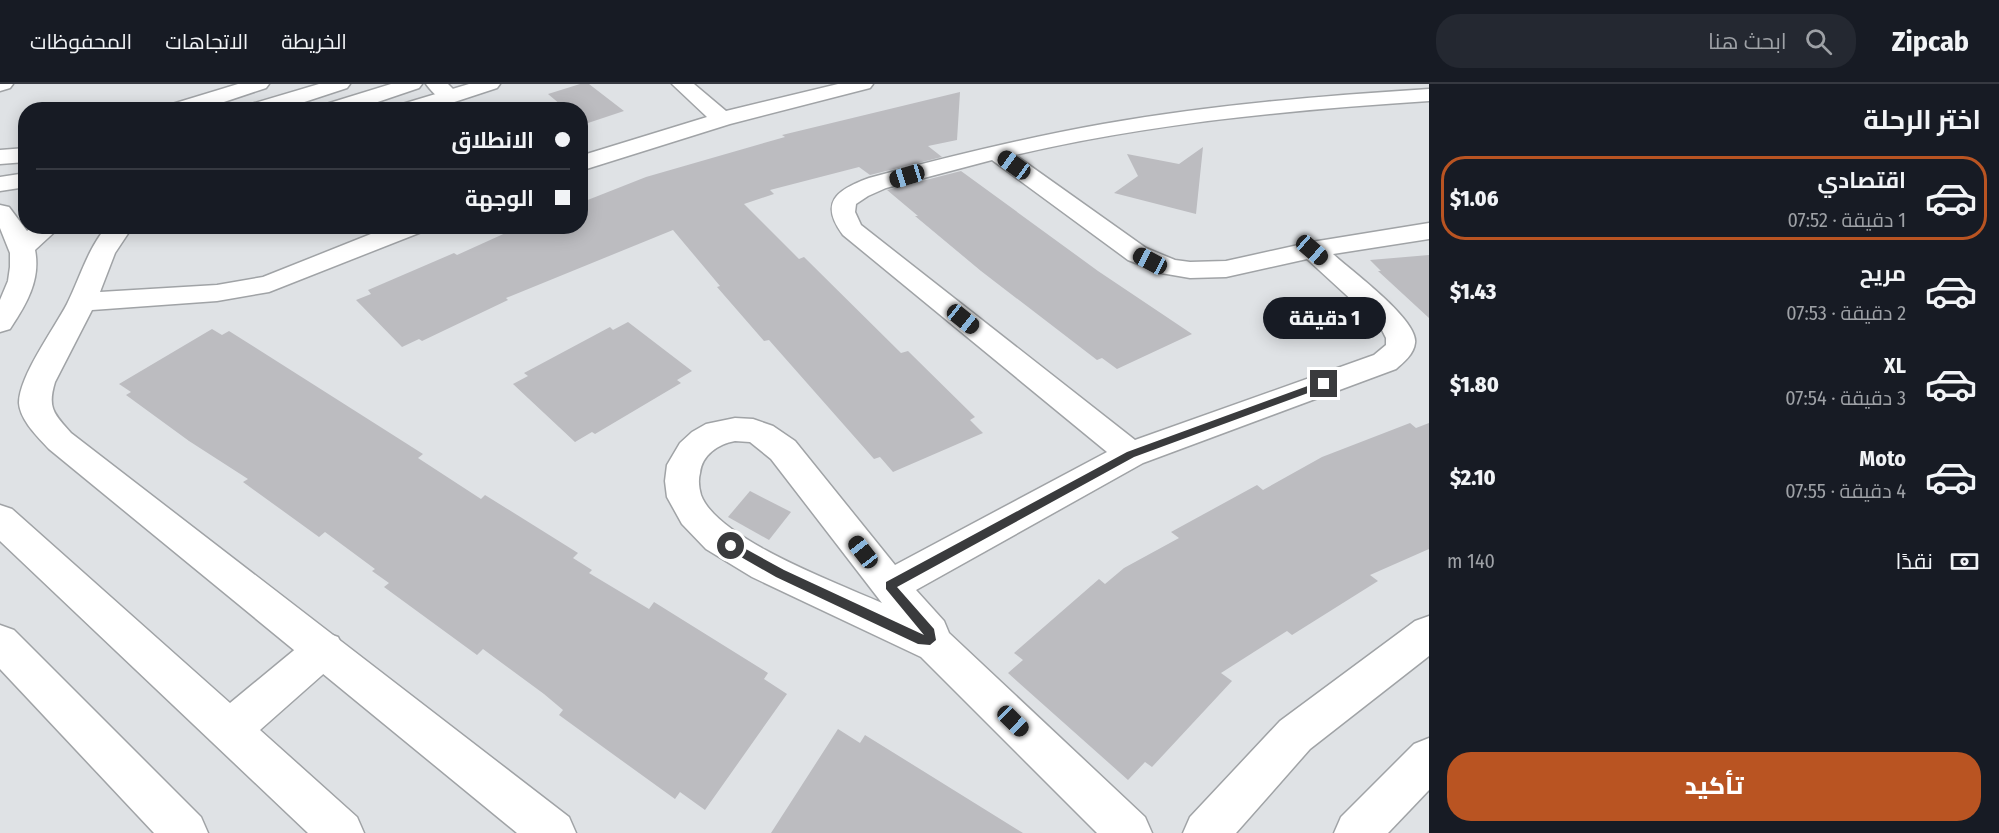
<!DOCTYPE html>
<html lang="ar">
<meta charset="utf-8">
<style>
:root{--surface:#171b24;--page:#242831;--text:#f1f3f6;--muted:#9ea1a6;--line:#363941;--accent:#b95422}
body{margin:0;font-family:"Fira Sans Condensed",Cairo,sans-serif;background:var(--page);color:var(--text);direction:rtl;height:100vh;display:flex;flex-direction:column;font-size:22px;white-space:nowrap}
*{box-sizing:border-box;margin:0}
p{font-size:20px;color:var(--muted)}
.icon{flex:none;width:33px;height:33px;fill:none;stroke:currentColor;stroke-width:2;stroke-linecap:round;stroke-linejoin:round}
.map{position:relative;flex:1;overflow:hidden;direction:ltr}
.side{display:flex;flex-direction:column;background:var(--surface);width:570px}
.side>*{flex:none}
.banner{position:absolute;left:18px;top:18px;width:570px;height:132px;border-radius:24px;box-shadow:0 3px 15px #0003;direction:rtl;display:grid;align-content:center;height:132px;padding:0 18px;background:var(--surface)}
.end{position:absolute;width:27px;height:27px;margin:-14px;border:8px solid #3a3b3d;background:#fff;box-shadow:0 0 0 3px #fff}
.from{border-radius:50%}
.bubble{position:absolute;height:42px;border-radius:21px;background:var(--surface);box-shadow:0 3px 15px #0003;font-size:20px;font-weight:800;line-height:42px;text-align:center;direction:rtl}
.car{position:absolute;width:18px;height:36px;margin:-18px -9px;border-radius:8px;box-shadow:0 0 4px 2px #0007;background:linear-gradient(#222 24%,#8ab4d8 0 40%,#222 0 76%,#8ab4d8 0 86%,#222 0)}
.banner b{display:flex;align-items:center;gap:21px;height:57px;font-size:22px}
.banner b+b{border-top:2px solid var(--line)}
.banner i{width:15px;height:15px;background:var(--text)}
ul{padding:0;list-style:none}
li{display:flex;align-items:center;gap:18px;height:84px;margin:0 12px 9px;padding:0 6px;border:3px solid transparent;border-radius:24px}
li div{flex:1}
li b{display:block;font-size:22px}
li em{font-style:normal;font-weight:800}
li.selected{border-color:var(--accent)}
li>.icon{width:54px;height:54px;stroke-width:1.5}
h2{padding:0 18px;font-size:27px;line-height:72px}
.pay{display:flex;align-items:center;gap:15px;height:66px;padding:0 18px;font-size:22px}
.pay p{margin-inline-start:auto}
.primary-button{display:flex;gap:12px;margin-top:auto;padding:12px 18px}
.primary-button a{flex:1;height:69px;border-radius:24px;background:var(--accent);color:#fff;font-size:24px;font-weight:800;line-height:69px;text-align:center}
header{display:flex;align-items:center;gap:36px;box-sizing:border-box;height:84px;padding:0 30px;background:var(--surface);border-bottom:2px solid var(--line)}
header strong{font-size:28px}
nav{display:flex;gap:33px;margin-inline-start:auto;font-size:21px}
.search{width:420px;height:54px;background:var(--page);display:flex;align-items:center;gap:15px;box-sizing:border-box;padding:0 21px;border-radius:24px;color:var(--muted);font-size:22px}
main{display:flex;flex:1;min-height:0}
.map>svg:first-child{display:block}
.building{fill:#bcbcc0}
.lines{fill:none;stroke-linecap:round;stroke-linejoin:round}
.minor-casing{stroke:#a0a3a6;stroke-width:3}
.tertiary-casing{stroke:#a0a3a6;stroke-width:3}
.minor{fill:#fff;fill-rule:evenodd}
.tertiary{fill:#fff;fill-rule:evenodd}
.route{fill:#3a3b3d}
</style>
<header>
<strong>Zipcab</strong>
<div class="search"><svg class="icon" aria-label="search" viewBox="0 0 24 24"><circle cx="10" cy="10" r="6"/><path d="M15 15l6 6"/></svg>ابحث هنا</div>
<nav><a>الخريطة</a><a>الاتجاهات</a><a>المحفوظات</a></nav>
</header>
<main>
<section class="side">
<h2>اختر الرحلة</h2>
<ul>
<li class="selected"><svg class="icon" aria-label="car" viewBox="0 0 24 24"><path d="M5 17H2v-5l4-1 3-4h7l3 4 3 1v5h-3M9 17h6M6 11h13"/><circle cx="7" cy="17" r="2"/><circle cx="17" cy="17" r="2"/></svg><div><b>اقتصادي</b><p>1 دقيقة · 07:52</p></div><em>$1.06</em></li>
<li><svg class="icon" aria-label="car" viewBox="0 0 24 24"><path d="M5 17H2v-5l4-1 3-4h7l3 4 3 1v5h-3M9 17h6M6 11h13"/><circle cx="7" cy="17" r="2"/><circle cx="17" cy="17" r="2"/></svg><div><b>مريح</b><p>2 دقيقة · 07:53</p></div><em>$1.43</em></li>
<li><svg class="icon" aria-label="car" viewBox="0 0 24 24"><path d="M5 17H2v-5l4-1 3-4h7l3 4 3 1v5h-3M9 17h6M6 11h13"/><circle cx="7" cy="17" r="2"/><circle cx="17" cy="17" r="2"/></svg><div><b>XL</b><p>3 دقيقة · 07:54</p></div><em>$1.80</em></li>
<li><svg class="icon" aria-label="car" viewBox="0 0 24 24"><path d="M5 17H2v-5l4-1 3-4h7l3 4 3 1v5h-3M9 17h6M6 11h13"/><circle cx="7" cy="17" r="2"/><circle cx="17" cy="17" r="2"/></svg><div><b>Moto</b><p>4 دقيقة · 07:55</p></div><em>$2.10</em></li>
</ul>
<div class="pay"><svg class="icon" aria-label="cash" viewBox="0 0 24 24"><path d="M3 7h18v10H3z"/><circle cx="12" cy="12" r="2"/></svg>نقدًا<p>140 m</p></div>
<div class="primary-button"><a>تأكيد</a></div>
</section>
<div class="map">
<svg width="1429" height="749" viewBox="0 0 1429 749">
<rect width="100%" height="100%" fill="#dfe2e5"/>
<g class="building">
<polygon points="580,0 589,0 624,27 585,40 580,36 580,26 567,26 548,10"/>
<polygon points="960,8 957,56 928,62 942,73 870,91 859,83 770,106 774,110 744,120 799,175 804,173 901,269 908,267 975,333 970,336 983,349 893,388 880,373 874,375 769,256 764,257 717,203 720,202 673,146 506,214 508,216 422,257 419,255 402,263 356,216 371,210 368,206 454,169 457,171 521,142 580,142 580,119 646,93 785,53 782,51"/>
<polygon points="1203,63 1196,130 1114,109 1138,92 1127,70 1179,80"/>
<polygon points="961,87 1098,187 1192,250 1117,285 1102,274 1097,276 981,187 915,132 918,132 887,106"/>
<polygon points="1429,171 1429,234 1378,187 1381,187 1370,176"/>
<polygon points="628,238 692,287 677,296 681,299 595,350 592,348 575,358 513,300 528,292 524,289 610,243 613,246"/>
<polygon points="212,245 222,251 229,247 423,370 418,374 481,415 485,411 578,469 573,474 592,486 589,489 649,525 654,518 768,589 764,595 787,610 705,726 680,708 675,715 603,663 559,631 563,626 544,610 483,565 477,571 384,503 389,499 372,487 375,485 325,448 319,453 243,398 248,395 189,357 126,311 131,308 119,300"/>
<polygon points="1410,339 1416,344 1429,339 1429,465 1370,491 1378,497 1292,551 1287,547 1221,589 1232,597 1152,683 1145,678 1128,696 1008,589 1023,576 1014,569 1099,495 1105,500 1124,484 1179,454 1171,448 1257,401 1263,406 1322,373"/>
<polygon points="750,407 791,428 769,456 728,433"/>
<polygon points="838,645 860,659 865,651 1023,749 771,749"/>
</g>
<g class="lines">
<defs>
<g id="minor">
<polygon points="0,0 13,0 10,4 0,7"/>
<polygon points="238,0 269,0 266,4 200,26 167,26 169,21"/>
<polygon points="469,0 500,0 497,4 430,26 397,26 399,21"/>
<polygon points="672,0 694,0 726,27 838,0 873,0 870,4 730,40 580,87 580,72 707,33"/>
<path d="M1429,5V17C1290,26 1151,39 1015,71L1146,164L1175,176L1190,178L1226,177L1312,158L1429,139V155L1333,170C1350,186 1419,236 1415,259C1414,270 1403,279 1396,285L1143,379L916,506L944,537L949,549L1145,733L1152,749H1097L921,573L752,493L706,465L682,440L667,413L665,397L667,381L680,359L692,348L706,340L735,334L753,335L773,342L795,357L895,481L1107,368L843,151C819,119 836,106 869,94C947,73 1024,54 1103,40C1211,21 1320,12 1429,5ZM992,76L1128,176L1161,189L1190,194L1226,193L1307,175L1380,242L1386,254V261L1374,271L1135,356L861,141L855,128L856,120L868,112L886,104ZM735,357L750,358L771,375L882,519C839,500 717,455 701,411C699,404 698,396 700,389C702,371 718,360 735,357Z"/>
<polygon points="26,64 26,78 0,80 0,66"/>
<path d="M107,142H133L115,169L100,208L217,201L263,193L391,142H427L424,147L269,208L217,217L92,226L55,298C47,324 54,330 71,349L569,733L576,749H517L49,365C38,353 20,336 19,319C19,292 54,245 67,220C80,194 87,166 107,142Z"/>
<polygon points="1429,532 1429,572 1310,665 1236,749 1183,749 1190,733 1280,637 1415,537"/>
</g>
<g id="tertiary">
<polygon points="319,0 350,0 347,4 280,26 246,26 248,21"/>
<polygon points="391,0 422,0 419,4 354,26 321,26 323,21"/>
<path d="M426,0H448L460,12L457,16C444,20 434,11 426,0Z"/>
<polygon points="26,89 26,103 0,107 0,93"/>
<path d="M0,121L9,123L27,147L33,142H61L35,166C41,196 26,221 10,245L0,248V216L8,197L10,183V169L0,144Z"/>
<polygon points="0,421 12,425 230,619 310,553 324,548 338,553 344,565 338,577 260,646 357,733 364,749 308,749 0,457"/>
<polygon points="0,541 14,546 201,733 208,749 154,749 0,585"/>
<polygon points="1429,654 1429,706 1388,749 1334,749 1341,733 1414,660"/>
</g>
</defs>
<use href="#minor" class="minor-casing"/>
<use href="#tertiary" class="tertiary-casing"/>
<use href="#minor" class="minor"/>
<use href="#tertiary" class="tertiary"/>
</g>
<polygon class="route" points="1324,296 1329,300 1327,302 1134,373 897,503 934,545 936,556 930,561 918,560 776,493 727,465 726,462 727,459 735,459 784,486 924,551 886,505 886,498 1127,368"/>
</svg>
<i class="end from" style="left:731px;top:462px"></i>
<i class="end" style="left:1324px;top:300px"></i>
<div class="bubble" style="left:1263px;top:213px;width:123px">1 دقيقة</div>
<i class="car" style="left:1014px;top:81px;rotate:306deg"></i>
<i class="car" style="left:907px;top:92px;rotate:253deg"></i>
<i class="car" style="left:1312px;top:166px;rotate:131deg"></i>
<i class="car" style="left:1150px;top:177px;rotate:298deg"></i>
<i class="car" style="left:963px;top:235px;rotate:129deg"></i>
<i class="car" style="left:863px;top:468px;rotate:322deg"></i>
<i class="car" style="left:1013px;top:637px;rotate:134deg"></i>
<div class="banner">
<b><i class="from"></i>الانطلاق</b>
<b><i></i>الوجهة</b>
</div>
</div>
</main>
